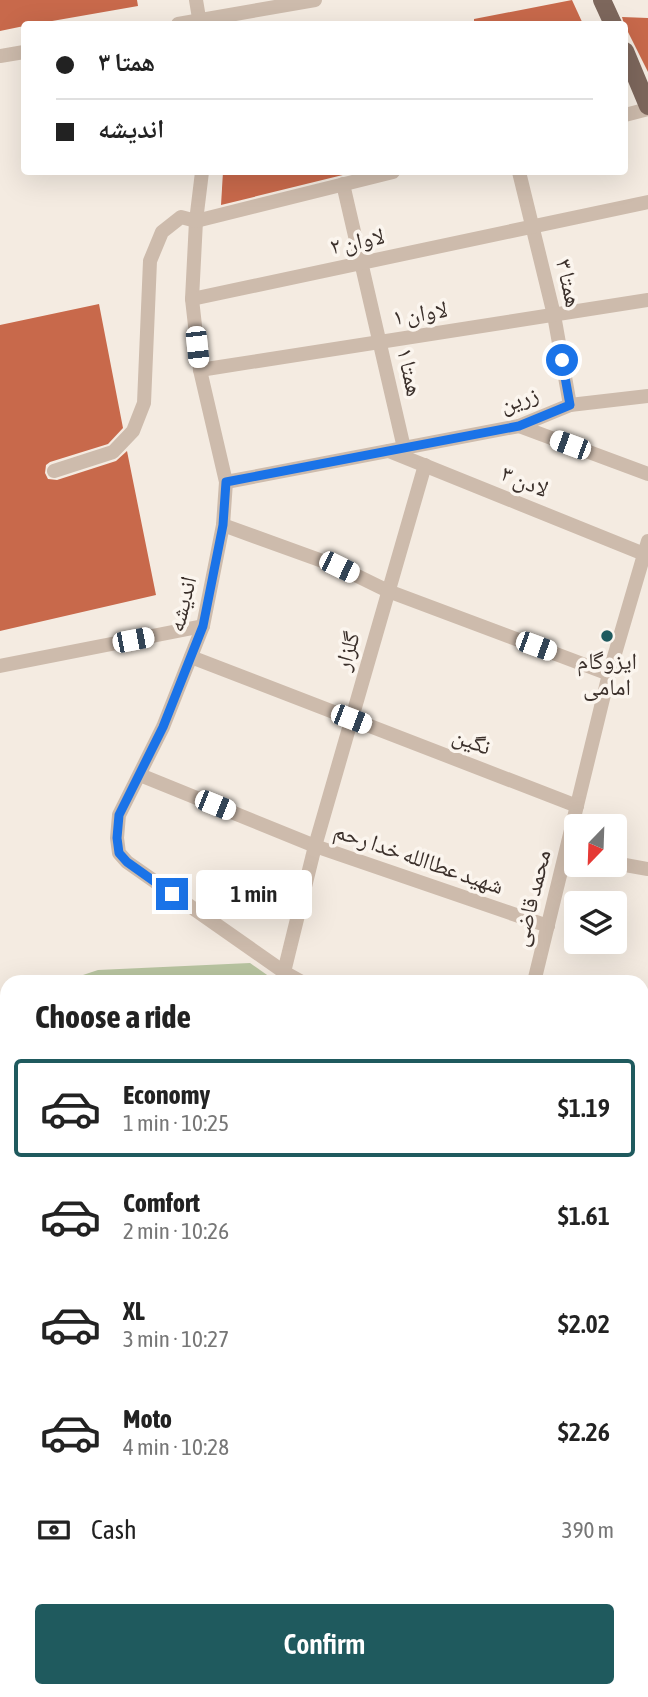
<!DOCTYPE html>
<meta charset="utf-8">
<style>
:root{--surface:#fff;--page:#f6f6f6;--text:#222;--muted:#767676;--line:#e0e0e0;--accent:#1f5a5e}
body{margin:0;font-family:"Asap Condensed","Noto Naskh Arabic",sans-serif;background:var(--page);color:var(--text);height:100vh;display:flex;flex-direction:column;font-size:26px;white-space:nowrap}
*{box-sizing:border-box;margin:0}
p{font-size:23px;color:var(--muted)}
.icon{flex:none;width:38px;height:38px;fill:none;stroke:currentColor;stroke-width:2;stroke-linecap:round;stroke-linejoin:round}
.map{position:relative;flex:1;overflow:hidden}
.details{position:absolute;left:0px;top:975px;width:649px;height:723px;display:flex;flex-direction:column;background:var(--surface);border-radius:21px 21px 0 0;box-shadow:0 7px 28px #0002}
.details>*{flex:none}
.banner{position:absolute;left:21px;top:21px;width:607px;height:154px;border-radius:7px;box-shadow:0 7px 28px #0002;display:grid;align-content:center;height:154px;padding:0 35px;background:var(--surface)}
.needle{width:46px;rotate:203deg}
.fabs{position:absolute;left:564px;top:814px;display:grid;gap:14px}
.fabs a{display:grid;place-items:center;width:63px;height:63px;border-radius:7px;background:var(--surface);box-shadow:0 7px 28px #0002;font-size:35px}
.end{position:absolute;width:32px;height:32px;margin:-16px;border:9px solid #1a73e8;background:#fff;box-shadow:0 0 0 4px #fff}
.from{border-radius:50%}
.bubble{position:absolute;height:49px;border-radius:7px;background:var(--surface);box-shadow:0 7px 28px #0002;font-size:23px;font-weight:600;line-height:49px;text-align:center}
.car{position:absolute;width:21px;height:42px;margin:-21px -10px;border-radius:9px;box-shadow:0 0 5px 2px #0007;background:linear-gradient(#fff 24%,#345 0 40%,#fff 0 76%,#345 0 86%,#fff 0)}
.banner b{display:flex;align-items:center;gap:24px;height:66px;font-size:26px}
.banner b+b{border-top:2px solid var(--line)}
.banner i{width:18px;height:18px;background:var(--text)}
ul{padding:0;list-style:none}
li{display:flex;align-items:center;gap:21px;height:98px;margin:0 14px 10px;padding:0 21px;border:4px solid transparent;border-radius:7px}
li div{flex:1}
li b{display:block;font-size:26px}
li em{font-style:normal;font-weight:600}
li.selected{border-color:var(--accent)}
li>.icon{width:63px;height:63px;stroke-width:1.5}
h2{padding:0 35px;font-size:32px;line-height:84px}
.pay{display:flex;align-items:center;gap:18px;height:77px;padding:0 35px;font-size:26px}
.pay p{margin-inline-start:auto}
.button{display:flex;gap:14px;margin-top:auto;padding:14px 35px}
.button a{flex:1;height:80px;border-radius:7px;background:var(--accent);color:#fff;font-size:28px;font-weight:600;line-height:80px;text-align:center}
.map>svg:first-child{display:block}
.green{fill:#b8c4a0}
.building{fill:#c8694b}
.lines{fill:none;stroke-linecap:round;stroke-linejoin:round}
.minor{stroke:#cdbbac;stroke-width:14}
.major{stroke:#7d675c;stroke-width:18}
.route{stroke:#1a73e8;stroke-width:9}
.poi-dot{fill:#1f5a5e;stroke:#fbf5ee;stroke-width:2.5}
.labels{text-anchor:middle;stroke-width:7;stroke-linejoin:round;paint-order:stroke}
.street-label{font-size:23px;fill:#3b302b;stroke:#fbf5ee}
.poi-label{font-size:23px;fill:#3b302b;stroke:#fbf5ee}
</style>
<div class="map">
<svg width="648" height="1697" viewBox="0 0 648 1697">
<rect width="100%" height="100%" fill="#f4ebe1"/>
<g class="green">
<polygon points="250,963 277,982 62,982 98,970"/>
<polygon points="7,1000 7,1647 0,1635 0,1003"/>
<polygon points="648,1389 648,1697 538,1697 539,1691 642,1690 642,1396"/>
</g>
<g class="building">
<polygon points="0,0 137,0 138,6 35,24 24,24 24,26 0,31"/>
<polygon points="572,0 583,24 474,24 474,19"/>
<polygon points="622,17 648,18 648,72 624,24"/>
<polygon points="223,172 355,172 221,205"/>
<polygon points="99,304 123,428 108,444 50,462 46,465 45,473 48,479 57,480 116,461 127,451 156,595 0,631 0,325"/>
</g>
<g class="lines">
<g class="minor">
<polyline points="196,0 200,24"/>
<polyline points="178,24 315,0"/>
<polyline points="0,56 24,52"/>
<polyline points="625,115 648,109"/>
<polyline points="202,172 196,221 192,299 200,370 226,482 223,525 203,626 163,727 119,815 117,838 119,853 127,862 284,972 302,982"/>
<polyline points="519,172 554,315 570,405"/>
<polyline points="343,184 404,448"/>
<polyline points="192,299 648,202"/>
<polyline points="200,370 648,300"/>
<polyline points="519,426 648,474"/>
<polyline points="389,451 644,554"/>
<polyline points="54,471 113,452 133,431 144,403 150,261 162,232 181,217 196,221 393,172"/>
<polyline points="226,482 519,426 570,405 648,396"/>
<polyline points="223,525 339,567 388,591 609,674"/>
<polyline points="191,657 577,806"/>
<polyline points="0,666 203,626"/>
<polyline points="140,775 315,846 548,926"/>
<polyline points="614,863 648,869"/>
<polyline points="284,972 315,846 425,465"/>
<polyline points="534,982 609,674 648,541"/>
<polyline points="642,1098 648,1073"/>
<polyline points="642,1151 648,1149"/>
<polyline points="401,1690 402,1697"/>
<polyline points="78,1697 84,1690"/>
</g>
<g class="major">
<polyline points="602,0 613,24"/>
<polyline points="625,51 648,106"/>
<polyline points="642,1319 648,1314"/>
<polyline points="642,1355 648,1350"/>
<polyline points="0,1680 11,1697"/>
<polyline points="494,1697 494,1690"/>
<polyline points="524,1697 525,1690"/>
</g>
</g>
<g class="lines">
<polyline class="route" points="172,894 127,862 119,853 117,838 119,815 163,727 203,626 223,525 226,482 519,426 570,405 562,360"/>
</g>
<circle class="poi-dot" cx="607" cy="636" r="7"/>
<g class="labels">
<g class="street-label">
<text transform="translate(357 241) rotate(-12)" y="8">لاوان ۲</text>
<text transform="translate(569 283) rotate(77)" y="8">همتا ۳</text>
<text transform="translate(420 313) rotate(-9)" y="8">لاوان ۱</text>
<text transform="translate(410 372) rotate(77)" y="8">همتا ۱</text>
<text transform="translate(519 399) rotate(-18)" y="8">زرین</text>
<text transform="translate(525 481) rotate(22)" y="8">لادن ۳</text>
<text transform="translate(182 604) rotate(-76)" y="8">اندیشه</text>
<text transform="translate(347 651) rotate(-74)" y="8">گلزار</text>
<text transform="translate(472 741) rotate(21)" y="8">نگین</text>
<text transform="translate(419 858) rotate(19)" y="8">شهید عطاالله خدا رحم</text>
<text transform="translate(531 898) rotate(-76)" y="8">محمد قاضی</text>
</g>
<g class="poi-label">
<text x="607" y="669">ایزوگام<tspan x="607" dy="26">امامی</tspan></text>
</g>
</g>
</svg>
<div class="fabs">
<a><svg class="needle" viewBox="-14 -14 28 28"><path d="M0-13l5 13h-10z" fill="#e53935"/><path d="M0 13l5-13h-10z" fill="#767676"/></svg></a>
<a><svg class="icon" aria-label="layers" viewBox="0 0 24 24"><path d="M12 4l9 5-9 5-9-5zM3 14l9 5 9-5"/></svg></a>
</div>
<i class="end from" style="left:562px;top:360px"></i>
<i class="end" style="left:172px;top:894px"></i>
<div class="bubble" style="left:196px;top:870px;width:116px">1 min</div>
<i class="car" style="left:197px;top:347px;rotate:174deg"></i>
<i class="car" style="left:570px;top:445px;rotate:290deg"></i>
<i class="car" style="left:339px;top:567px;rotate:116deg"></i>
<i class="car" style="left:133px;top:640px;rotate:79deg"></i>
<i class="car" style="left:536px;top:646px;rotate:110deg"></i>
<i class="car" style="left:351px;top:719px;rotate:111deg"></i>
<i class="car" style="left:215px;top:805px;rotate:112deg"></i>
<div class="banner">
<b><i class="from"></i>همتا ۳</b>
<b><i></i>اندیشه</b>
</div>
<section class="details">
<h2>Choose a ride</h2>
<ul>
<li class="selected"><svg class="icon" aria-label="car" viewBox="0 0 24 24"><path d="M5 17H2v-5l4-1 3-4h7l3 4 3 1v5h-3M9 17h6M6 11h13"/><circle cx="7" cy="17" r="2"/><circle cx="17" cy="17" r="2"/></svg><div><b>Economy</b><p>1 min · 10:25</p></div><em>$1.19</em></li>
<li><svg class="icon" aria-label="car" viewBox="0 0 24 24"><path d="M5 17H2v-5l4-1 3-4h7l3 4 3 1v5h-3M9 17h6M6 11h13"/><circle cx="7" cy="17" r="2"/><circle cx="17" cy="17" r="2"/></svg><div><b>Comfort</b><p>2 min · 10:26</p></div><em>$1.61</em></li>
<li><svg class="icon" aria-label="car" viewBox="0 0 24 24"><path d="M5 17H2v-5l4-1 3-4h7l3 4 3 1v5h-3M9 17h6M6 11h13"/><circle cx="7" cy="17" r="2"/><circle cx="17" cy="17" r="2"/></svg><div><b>XL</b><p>3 min · 10:27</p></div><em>$2.02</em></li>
<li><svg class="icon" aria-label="car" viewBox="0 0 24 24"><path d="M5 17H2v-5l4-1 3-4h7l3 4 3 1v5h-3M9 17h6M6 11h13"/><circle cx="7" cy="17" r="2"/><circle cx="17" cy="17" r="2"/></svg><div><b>Moto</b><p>4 min · 10:28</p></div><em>$2.26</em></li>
</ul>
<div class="pay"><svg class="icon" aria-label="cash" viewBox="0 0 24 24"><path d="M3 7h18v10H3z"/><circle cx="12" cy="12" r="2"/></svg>Cash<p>390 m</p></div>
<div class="button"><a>Confirm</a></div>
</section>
</div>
